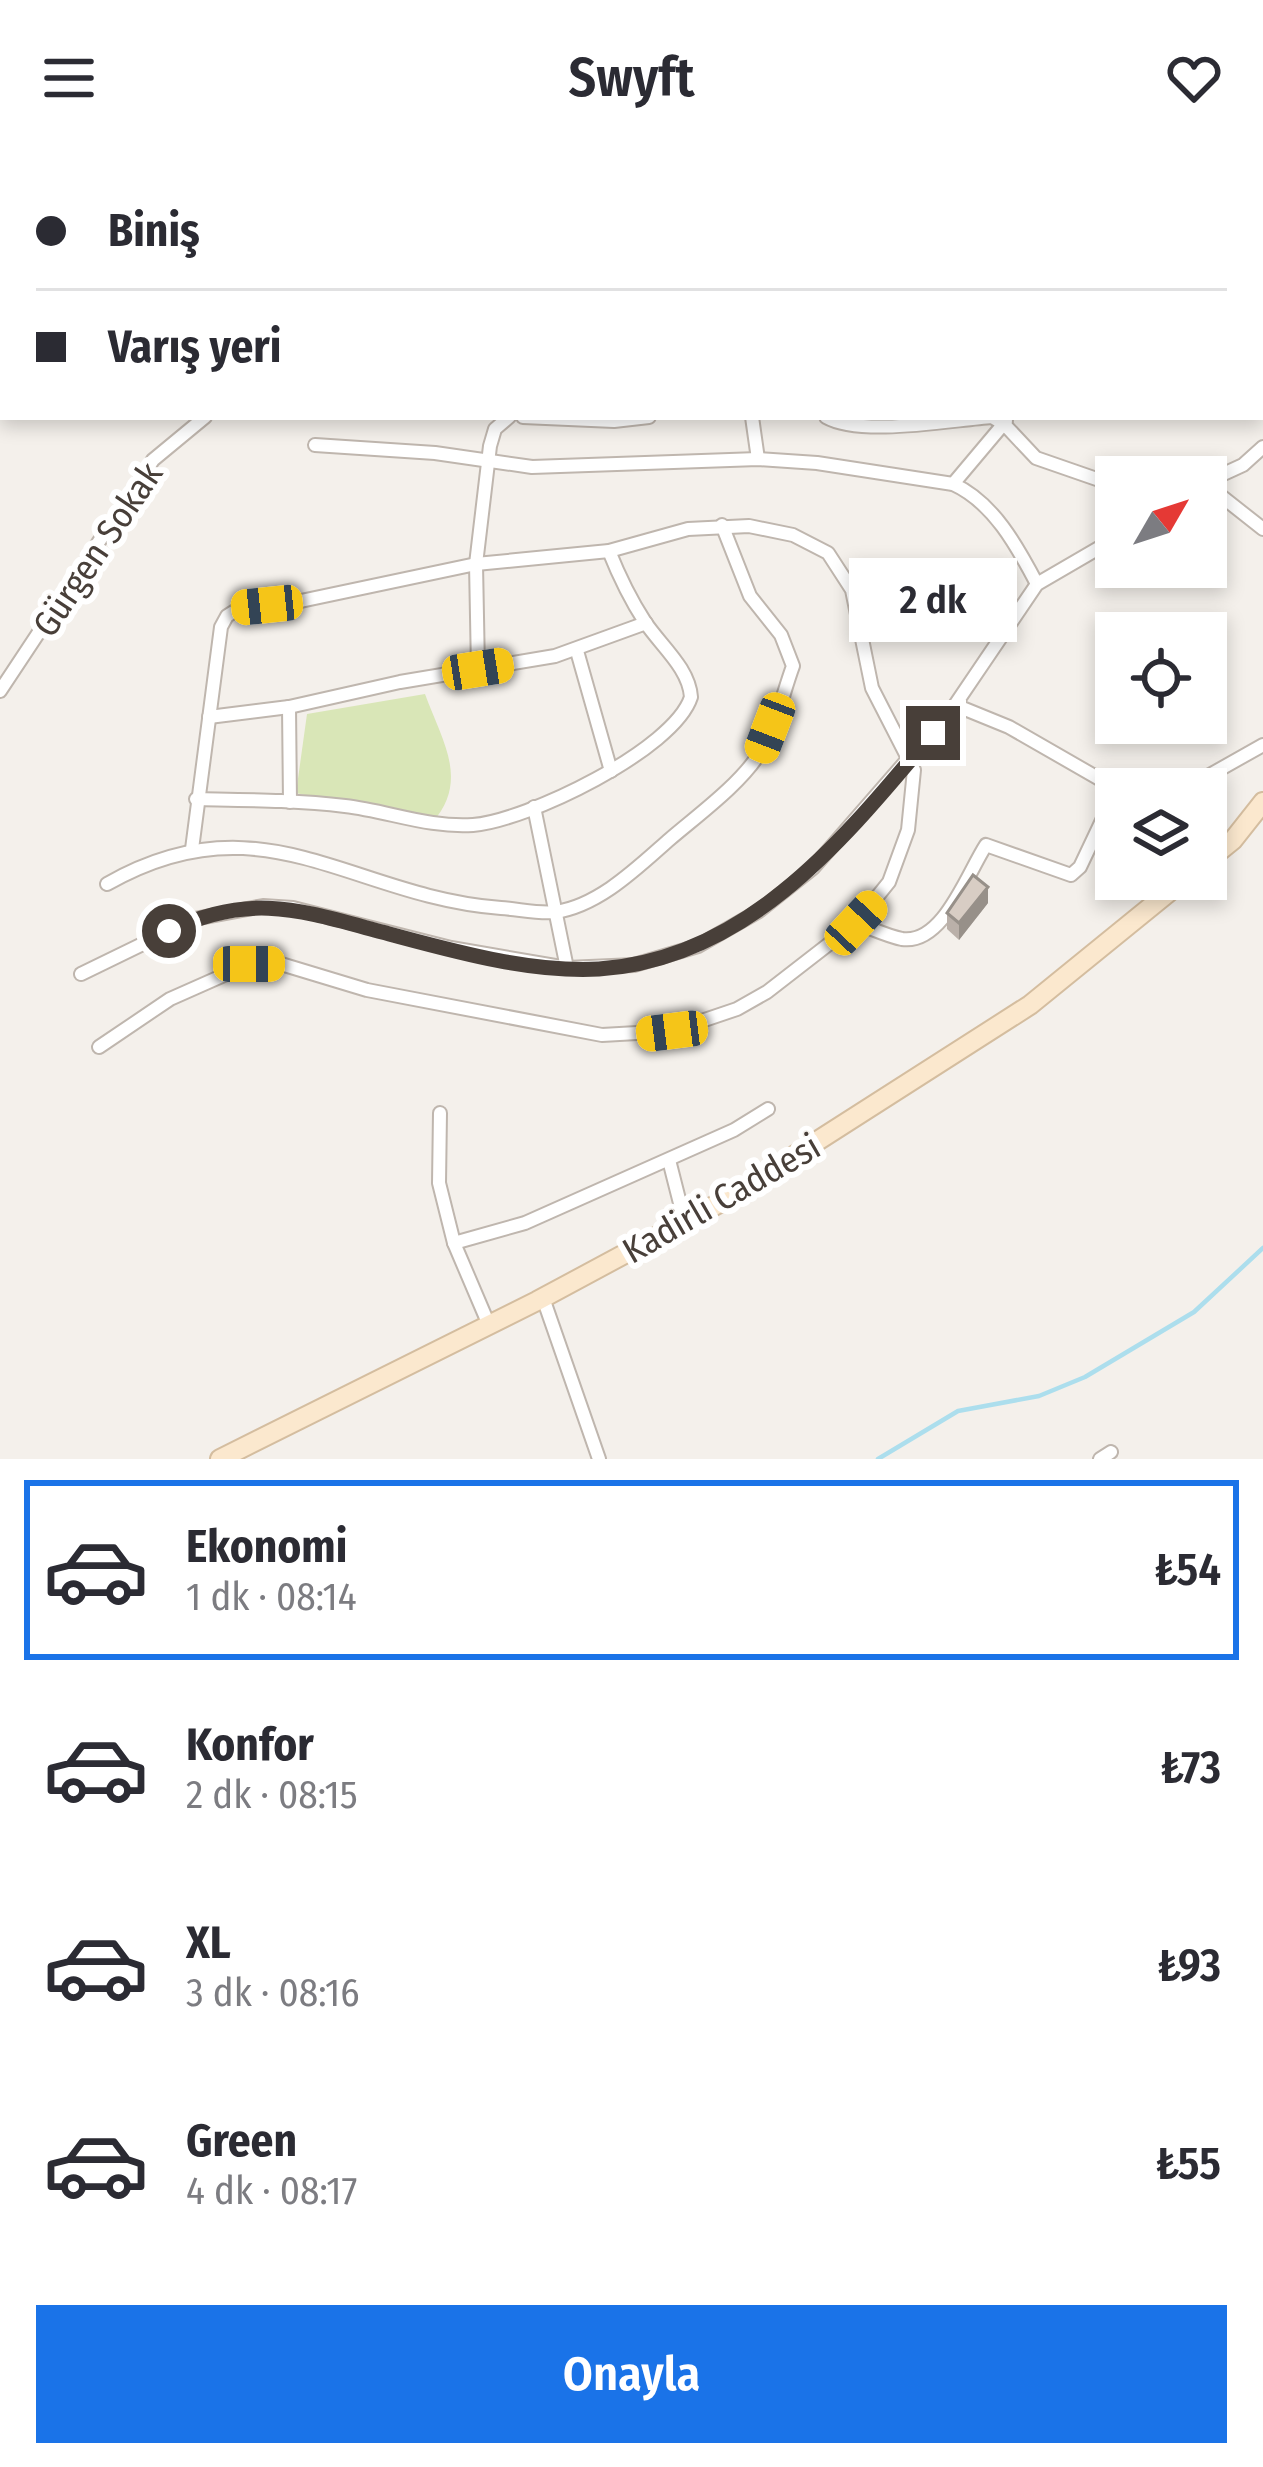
<!DOCTYPE html>
<html lang="tr">
<meta charset="utf-8">
<style>
:root{--surface:#fff;--page:#f2f2f3;--text:#2b2b33;--muted:#7c7c81;--line:#e1e1e2;--accent:#1a73e8}
body{margin:0;font-family:"Fira Sans Condensed",sans-serif;background:var(--page);color:var(--text);height:100vh;display:flex;flex-direction:column;font-size:45px;white-space:nowrap}
*{box-sizing:border-box;margin:0}
p{font-size:39px;color:var(--muted)}
.icon{flex:none;width:66px;height:66px;fill:none;stroke:currentColor;stroke-width:2;stroke-linecap:round;stroke-linejoin:round}
.map{position:relative;height:1303px;overflow:hidden}
.details{display:flex;flex-direction:column;background:var(--surface);flex:1}
.details>*{flex:none}
.top-card{position:absolute;left:0px;top:0px;width:1263px;height:264px;box-shadow:0 6px 18px #0003;display:grid;align-content:center;height:264px;padding:0 36px;background:var(--surface)}
.needle{width:78px;rotate:51deg}
.buttons{position:absolute;left:1095px;top:300px;display:grid;gap:24px}
.buttons a{display:grid;place-items:center;width:132px;height:132px;border-radius:0px;background:var(--surface);box-shadow:0 6px 18px #0003;font-size:60px}
.end{position:absolute;width:54px;height:54px;margin:-27px;border:15px solid #483f39;background:#fff;box-shadow:0 0 0 6px #fff}
.from{border-radius:50%}
.bubble{position:absolute;height:84px;border-radius:0px;background:var(--surface);box-shadow:0 6px 18px #0003;font-size:39px;font-weight:600;line-height:84px;text-align:center}
.car{position:absolute;width:36px;height:72px;margin:-36px -18px;border-radius:15px;box-shadow:0 0 9px 3px #0007;background:linear-gradient(#f5c518 24%,#345 0 40%,#f5c518 0 76%,#345 0 86%,#f5c518 0)}
.top-card b{display:flex;align-items:center;gap:42px;height:114px;font-size:45px}
.top-card b+b{border-top:3px solid var(--line)}
.top-card i{width:30px;height:30px;background:var(--text)}
ul{padding:21px 0 0;list-style:none}
li{display:flex;align-items:center;gap:36px;height:180px;margin:0 24px 18px;padding:0 12px;border:6px solid transparent;border-radius:0px}
li div{flex:1}
li b{display:block;font-size:45px}
li em{font-style:normal;font-weight:600}
li.current{border-color:var(--accent)}
li>.icon{width:108px;height:108px;stroke-width:1.5}
.button{display:flex;gap:24px;margin-top:auto;padding:24px 36px}
.button a{flex:1;height:138px;border-radius:0px;background:var(--accent);color:#fff;font-size:48px;font-weight:600;line-height:138px;text-align:center}
header{display:flex;justify-content:space-between;align-items:center;height:156px;padding:0 36px;background:var(--surface);font-size:54px;font-weight:600}
.map>svg:first-child{display:block}
.green{fill:#d9e6b7}
.lines{fill:none;stroke-linecap:round;stroke-linejoin:round}
.stream{stroke:#acdeed;stroke-width:4.5}
.street-casing{stroke:#bfb6ae;stroke-width:16}
.secondary-casing{stroke:#d4bd9f;stroke-width:22}
.street{stroke:#fff;stroke-width:12}
.secondary{stroke:#fbe8ce;stroke-width:18}
.wall{fill:#bab0a9}
.shaded-wall{fill:#979089}
.building{fill:#d8cdc4;stroke:#979089;stroke-width:3}
.route{stroke:#483f39;stroke-width:15}
.labels{text-anchor:middle;stroke-width:12;stroke-linejoin:round;paint-order:stroke}
.street-label{font-size:36px;fill:#483f39;stroke:#fff}
</style>
<header><svg class="icon" aria-label="menu" viewBox="0 0 24 24"><path d="M4 6h16M4 12h16M4 18h16"/></svg>Swyft<svg class="icon" aria-label="heart" viewBox="0 0 24 24"><path d="M12 20l-8-8c-3-5 5-10 8-4 3-6 11-1 8 4z"/></svg></header>
<div class="map">
<svg width="1263" height="1303" viewBox="0 0 1263 1303">
<rect width="100%" height="100%" fill="#f4f0eb"/>
<path class="green" d="M425,538C442,585 470,624 432,667L296,637L307,558Z"/>
<g class="lines">
<polyline class="stream" points="878,1303 958,1255 1039,1240 1085,1221 1194,1156 1263,1092"/>
<defs>
<g id="street">
<polyline points="692,0 692,3"/>
<polyline points="796,0 798,3"/>
<polyline points="1072,0 1074,3"/>
<polyline points="1248,0 1248,3"/>
<polyline points="480,3 482,0"/>
<polyline points="966,3 972,0"/>
<polyline points="1134,3 1137,0"/>
<polyline points="1260,203 1263,203"/>
<polyline points="523,261 614,265 649,261"/>
<polyline points="752,261 758,303"/>
<path d="M826,261C861,281 950,264 992,261L1004,268L1036,302L1111,328L1116,334"/>
<path d="M315,289L435,297L532,311L758,303L817,307L953,328C993,346 1017,390 1037,428"/>
<polyline points="1206,326 1243,309 1263,291"/>
<polyline points="953,328 1006,265"/>
<polyline points="1206,328 1263,373"/>
<polyline points="577,495 611,615"/>
<polyline points="478,513 476,408 490,290 495,273 509,261"/>
<polyline points="0,535 153,304 205,261"/>
<polyline points="955,549 1009,571 1117,633"/>
<polyline points="289,551 290,646"/>
<polyline points="209,561 289,551 400,526 555,500 646,467"/>
<polyline points="1185,633 1263,589"/>
<path d="M196,643C246,644 296,644 345,650C388,655 429,672 473,669C526,665 674,594 691,541C689,512 661,490 645,466C630,443 619,420 609,395"/>
<polyline points="534,651 567,812"/>
<path d="M107,728C263,639 351,741 501,752C518,753 539,758 555,756C599,750 638,711 670,683C698,659 742,627 761,595C776,571 783,537 793,510L781,479L750,440L722,369"/>
<path d="M856,767C871,772 887,780 902,783C943,789 967,718 986,689L1071,719L1080,711L1116,635"/>
<polyline points="81,818 194,763 263,750 293,752 451,792 567,812 634,809 698,790 759,755 813,712 955,549 1037,428 1116,382"/>
<polyline points="99,891 170,843 249,808 281,808 367,834 602,879 672,875 737,853 767,836 856,767 889,726 908,674 914,614 872,532 852,434 828,397 793,379 749,370 688,373 609,395 476,408 296,446 238,453 227,460 221,471 192,693"/>
<polyline points="440,957 439,1027 454,1087 489,1169"/>
<polyline points="669,1004 685,1067"/>
<polyline points="454,1087 525,1067 734,974 768,953"/>
<polyline points="543,1142 599,1303"/>
<polyline points="1100,1303 1111,1296"/>
</g>
<g id="secondary">
<polyline points="1206,706 1233,684 1263,646"/>
<polyline points="220,1303 537,1145 725,1044 1030,849 1185,723"/>
</g>
</defs>
<use href="#street" class="street-casing"/>
<use href="#secondary" class="secondary-casing"/>
<use href="#street" class="street"/>
<use href="#secondary" class="secondary"/>
</g>
<polygon class="wall" points="988,747 959,784 947,773 947,757"/>
<polygon class="shaded-wall" points="988,731 988,747 959,784 959,767"/>
<g class="building">
<polygon points="817,0 851,0 852,3 818,3"/>
<polygon points="973,719 988,731 959,767 947,757"/>
</g>
<g class="lines">
<path class="route" d="M169,775C250,736 300,754 382,776C450,794 528,817 599,813C748,803 844,683 933,577"/>
</g>
<g class="labels">
<g class="street-label">
<text transform="translate(97 393) rotate(-56)" y="13">Gürgen Sokak</text>
<text transform="translate(721 1042) rotate(-30)" y="13">Kadirli Caddesi</text>
</g>
</g>
</svg>
<div class="buttons">
<a><svg class="needle" viewBox="-14 -14 28 28"><path d="M0-13l5 13h-10z" fill="#e53935"/><path d="M0 13l5-13h-10z" fill="#7c7c81"/></svg></a>
<a><svg class="icon" aria-label="locate" viewBox="0 0 24 24"><circle cx="12" cy="12" r="6"/><path d="M12 2v4M12 18v4M2 12h4M18 12h4"/></svg></a>
<a><svg class="icon" aria-label="layers" viewBox="0 0 24 24"><path d="M12 4l9 5-9 5-9-5zM3 14l9 5 9-5"/></svg></a>
</div>
<i class="end from" style="left:169px;top:775px"></i>
<i class="end" style="left:933px;top:577px"></i>
<div class="bubble" style="left:849px;top:402px;width:168px">2 dk</div>
<i class="car" style="left:267px;top:449px;rotate:264deg"></i>
<i class="car" style="left:478px;top:513px;rotate:81deg"></i>
<i class="car" style="left:770px;top:572px;rotate:201deg"></i>
<i class="car" style="left:856px;top:767px;rotate:43deg"></i>
<i class="car" style="left:249px;top:808px;rotate:90deg"></i>
<i class="car" style="left:672px;top:875px;rotate:263deg"></i>
<div class="top-card">
<b><i class="from"></i>Biniş</b>
<b><i></i>Varış yeri</b>
</div>
</div>
<section class="details">
<ul>
<li class="current"><svg class="icon" aria-label="car" viewBox="0 0 24 24"><path d="M5 17H2v-5l4-1 3-4h7l3 4 3 1v5h-3M9 17h6M6 11h13"/><circle cx="7" cy="17" r="2"/><circle cx="17" cy="17" r="2"/></svg><div><b>Ekonomi</b><p>1 dk · 08:14</p></div><em>₺54</em></li>
<li><svg class="icon" aria-label="car" viewBox="0 0 24 24"><path d="M5 17H2v-5l4-1 3-4h7l3 4 3 1v5h-3M9 17h6M6 11h13"/><circle cx="7" cy="17" r="2"/><circle cx="17" cy="17" r="2"/></svg><div><b>Konfor</b><p>2 dk · 08:15</p></div><em>₺73</em></li>
<li><svg class="icon" aria-label="car" viewBox="0 0 24 24"><path d="M5 17H2v-5l4-1 3-4h7l3 4 3 1v5h-3M9 17h6M6 11h13"/><circle cx="7" cy="17" r="2"/><circle cx="17" cy="17" r="2"/></svg><div><b>XL</b><p>3 dk · 08:16</p></div><em>₺93</em></li>
<li><svg class="icon" aria-label="car" viewBox="0 0 24 24"><path d="M5 17H2v-5l4-1 3-4h7l3 4 3 1v5h-3M9 17h6M6 11h13"/><circle cx="7" cy="17" r="2"/><circle cx="17" cy="17" r="2"/></svg><div><b>Green</b><p>4 dk · 08:17</p></div><em>₺55</em></li>
</ul>
<div class="button"><a>Onayla</a></div>
</section>
